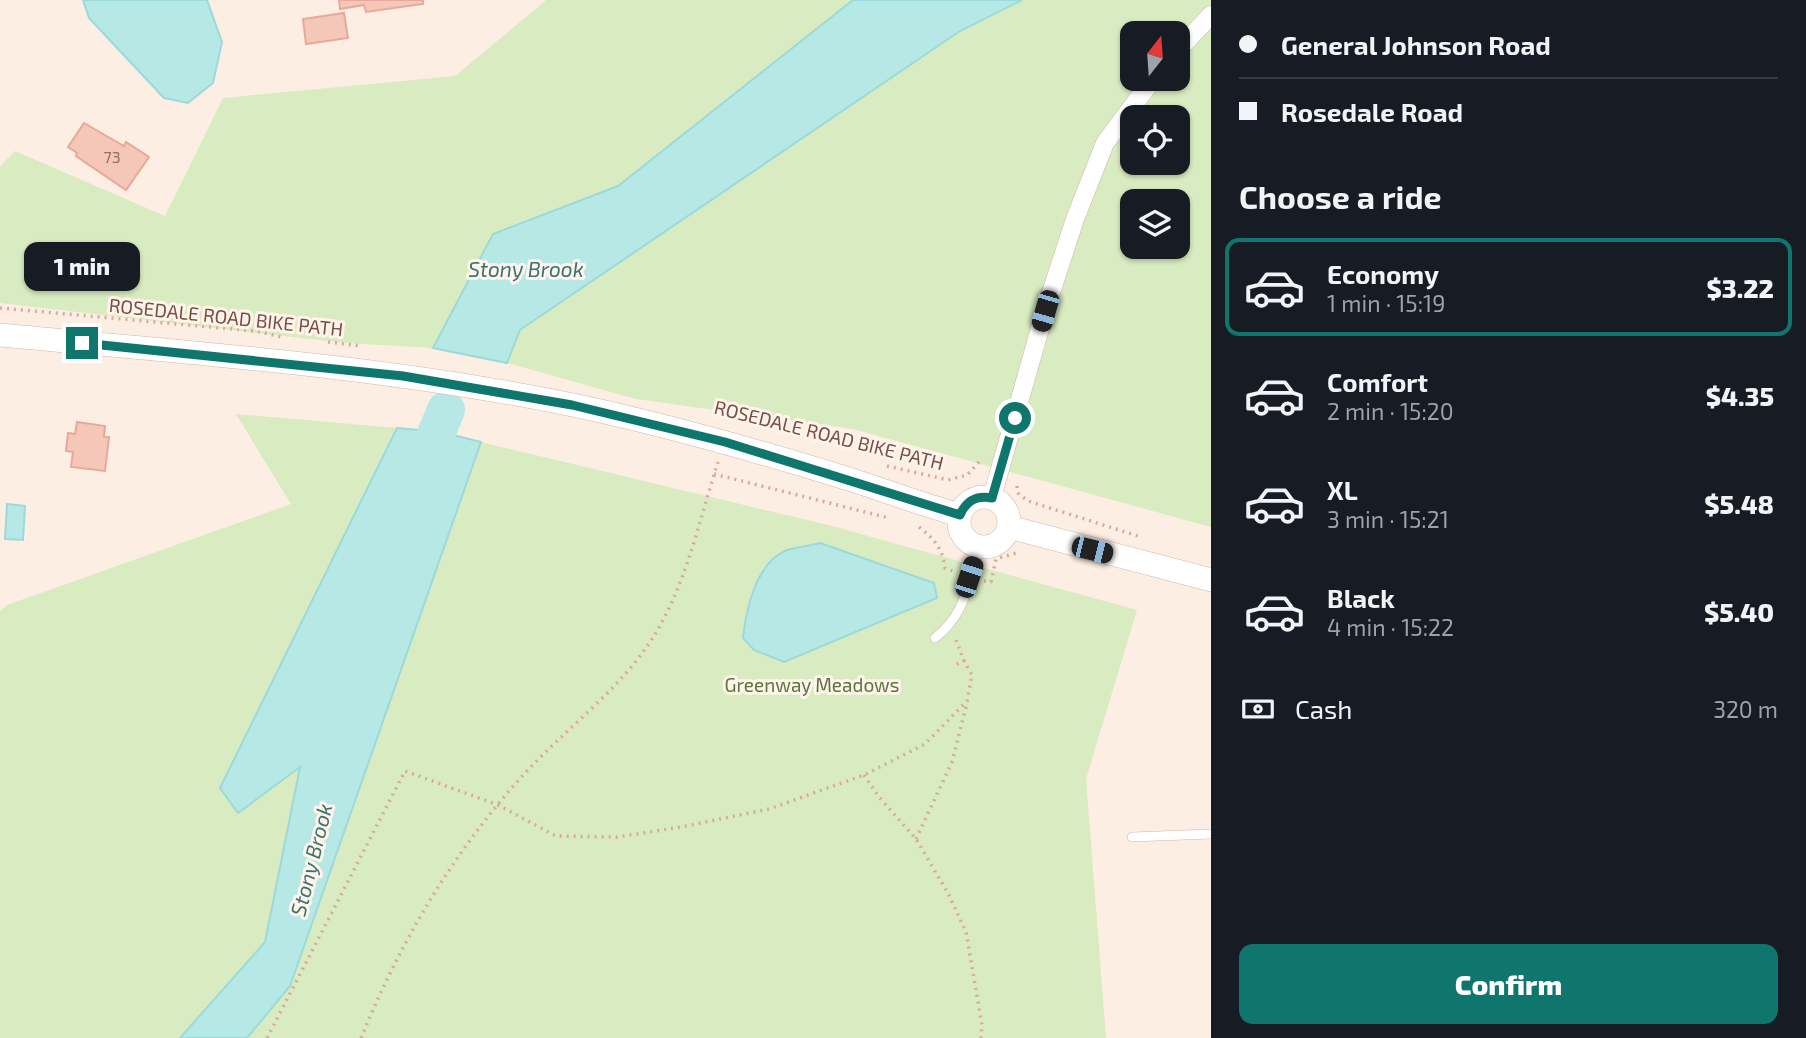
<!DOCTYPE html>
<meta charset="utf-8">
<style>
:root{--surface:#171b24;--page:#20242c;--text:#f1f3f6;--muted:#9ea1a6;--line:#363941;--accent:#0f766e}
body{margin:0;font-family:"Exo 2",sans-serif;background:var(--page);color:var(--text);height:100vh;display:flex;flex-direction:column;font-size:26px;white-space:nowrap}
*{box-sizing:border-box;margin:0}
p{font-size:23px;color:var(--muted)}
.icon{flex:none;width:38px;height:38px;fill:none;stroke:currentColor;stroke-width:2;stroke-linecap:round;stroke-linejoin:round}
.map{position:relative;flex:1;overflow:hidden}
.sheet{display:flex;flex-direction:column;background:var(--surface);width:595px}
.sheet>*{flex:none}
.top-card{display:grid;align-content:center;height:154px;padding:0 28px;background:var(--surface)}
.needle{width:46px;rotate:17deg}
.fabs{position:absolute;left:1120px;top:21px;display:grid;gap:14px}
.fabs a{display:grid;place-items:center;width:70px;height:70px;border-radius:14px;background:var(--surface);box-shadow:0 2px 5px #0004;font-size:35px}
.end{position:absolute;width:32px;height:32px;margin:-16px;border:9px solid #0f766e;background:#fff;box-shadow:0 0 0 4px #fff}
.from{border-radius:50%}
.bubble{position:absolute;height:49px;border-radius:14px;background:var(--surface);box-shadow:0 2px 5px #0004;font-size:23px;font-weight:800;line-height:49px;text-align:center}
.car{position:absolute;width:21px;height:42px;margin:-21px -10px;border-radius:9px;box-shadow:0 0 5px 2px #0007;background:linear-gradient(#222 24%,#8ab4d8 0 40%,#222 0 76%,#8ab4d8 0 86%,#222 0)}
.top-card b{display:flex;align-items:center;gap:24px;height:66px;font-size:26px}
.top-card b+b{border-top:2px solid var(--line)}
.top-card i{width:18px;height:18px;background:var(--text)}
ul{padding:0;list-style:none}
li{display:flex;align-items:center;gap:21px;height:98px;margin:0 14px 10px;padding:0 14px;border:4px solid transparent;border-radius:14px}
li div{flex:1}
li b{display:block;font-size:26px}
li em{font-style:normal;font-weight:800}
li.active{border-color:var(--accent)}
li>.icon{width:63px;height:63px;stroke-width:1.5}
h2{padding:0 28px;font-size:32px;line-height:84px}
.pay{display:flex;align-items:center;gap:18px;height:77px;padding:0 28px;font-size:26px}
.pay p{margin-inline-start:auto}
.button{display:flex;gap:14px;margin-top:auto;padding:14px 28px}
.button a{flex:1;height:80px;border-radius:14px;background:var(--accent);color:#fff;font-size:28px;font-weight:800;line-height:80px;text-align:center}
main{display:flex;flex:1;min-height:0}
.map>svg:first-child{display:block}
.green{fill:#d9ebc1;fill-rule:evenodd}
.water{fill:#b6e8e6;stroke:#9cdad9;stroke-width:2}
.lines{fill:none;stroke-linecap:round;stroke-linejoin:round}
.river{stroke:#b6e8e6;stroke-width:38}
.building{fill:#f4c7b9;stroke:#e7a999;stroke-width:2}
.service-casing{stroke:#d1b6ac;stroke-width:10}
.minor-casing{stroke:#d1b6ac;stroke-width:19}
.tertiary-casing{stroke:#d1b6ac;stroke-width:24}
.path{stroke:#d9a99c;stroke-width:3.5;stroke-dasharray:2 5;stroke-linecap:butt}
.service{stroke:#fff;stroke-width:9}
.minor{stroke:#fff;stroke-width:18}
.tertiary{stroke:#fff;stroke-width:23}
.route{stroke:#0f766e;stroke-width:9}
.labels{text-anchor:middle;stroke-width:6;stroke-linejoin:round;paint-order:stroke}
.number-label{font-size:16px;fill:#966e64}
.street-label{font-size:19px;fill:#765048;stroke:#fff3ea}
.park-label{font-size:19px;fill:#58773c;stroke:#fff3ea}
.water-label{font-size:21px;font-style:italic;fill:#387575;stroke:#fff3ea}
</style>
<main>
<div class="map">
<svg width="1211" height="1038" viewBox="0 0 1211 1038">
<rect width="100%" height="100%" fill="#fdeee3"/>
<g class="green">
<polygon points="546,0 853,0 618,186 493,234 433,348 345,343 0,303 0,166 15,151 165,216 223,98 455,76"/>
<path d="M1022,0H1211V527L853,429L636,399L507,363L520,331L960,31ZM1132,33H1178V79H1132ZM1132,117H1178V163H1132ZM1132,201H1178V247H1132Z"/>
<polygon points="236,414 397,428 220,787 301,765 265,942 180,1038 0,1038 0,611 7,605 291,504"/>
<polygon points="481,442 828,525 1137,610 1086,779 1106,1038 247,1038 290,986"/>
</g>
<g class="water">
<polygon points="83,0 207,0 222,42 213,83 188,103 164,98 89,18"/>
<polygon points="853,0 1022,0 960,31 520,330 507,363 433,348 493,234 618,186"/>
<polygon points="397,428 441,432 481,442 290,986 247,1038 180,1038 265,942 300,767 238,813 220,788"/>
<polygon points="7,504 25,506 23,540 5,539"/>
<path d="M820,543L934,583L937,598L784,662L754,650L743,638C746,610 756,562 787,550C797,547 809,546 820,543Z"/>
</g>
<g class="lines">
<polyline class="river" points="417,479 446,410"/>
</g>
<g class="building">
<polygon points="339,0 423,0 423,4 366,12 364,5 340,9"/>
<polygon points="344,13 348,38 306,44 303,19"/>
<polygon points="84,123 124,146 126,142 149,157 126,190 76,156 77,153 68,147"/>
<polygon points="77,422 105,426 104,437 109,437 105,471 71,467 73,452 66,451 68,433 75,434"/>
</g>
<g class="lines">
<defs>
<g id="service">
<path d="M935,638C967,613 967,584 980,546"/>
<polyline points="1132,837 1211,834"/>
</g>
<g id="minor">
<polyline points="1178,50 1211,15"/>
<polyline points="992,497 1045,311 1075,219 1105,143 1153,79"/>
</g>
<g id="tertiary">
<path d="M0,335C191,353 384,366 573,405C663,424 751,449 839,476C879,488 919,504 960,515"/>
<circle cx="984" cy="522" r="25"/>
<polyline points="1009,527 1211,580"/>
</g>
</defs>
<use href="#service" class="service-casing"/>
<use href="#minor" class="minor-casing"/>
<use href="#tertiary" class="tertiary-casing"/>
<g class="path">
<polyline points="0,308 255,331 282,337"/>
<polyline points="328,342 362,346"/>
<polyline points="887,466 948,480 967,475 982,459"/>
<polyline points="714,474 889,518"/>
<polyline points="1017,486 1018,493 1028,501 1138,536"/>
<path d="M919,527C934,539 943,549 945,568L956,572"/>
<polyline points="984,581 991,582 996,559 1016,553"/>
<polyline points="956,640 964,661"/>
<polyline points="864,775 879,797 916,839 948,893 966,932 982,1025 981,1038"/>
<polyline points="916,839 952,762 967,703"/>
<polyline points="267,1038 405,771 498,805 556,836 617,837 681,827 769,809 864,775 925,744 967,701 972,675 964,661 955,665"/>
<path d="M361,1038C400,942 455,849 526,772C565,730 615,693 648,645C685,591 698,524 718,462"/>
</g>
<use href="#service" class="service"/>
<use href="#minor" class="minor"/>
<use href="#tertiary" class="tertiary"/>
</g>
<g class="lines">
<path class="route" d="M82,343L403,376L572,405L725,442L960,515C966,501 976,495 992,498L1015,418"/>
</g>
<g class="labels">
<g class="number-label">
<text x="112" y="163">73</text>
</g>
<g class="street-label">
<text transform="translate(226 317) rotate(6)" y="7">ROSEDALE ROAD BIKE PATH</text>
<text transform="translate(829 435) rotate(14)" y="7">ROSEDALE ROAD BIKE PATH</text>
</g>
<g class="park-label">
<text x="812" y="692">Greenway Meadows</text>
</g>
<g class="water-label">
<text x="526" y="277">Stony Brook</text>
<text transform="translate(312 860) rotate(-76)" y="7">Stony Brook</text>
</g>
</g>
</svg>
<div class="fabs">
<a><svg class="needle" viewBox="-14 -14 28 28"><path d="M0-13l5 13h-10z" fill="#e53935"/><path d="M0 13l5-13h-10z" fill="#9ea1a6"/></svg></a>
<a><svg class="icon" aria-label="locate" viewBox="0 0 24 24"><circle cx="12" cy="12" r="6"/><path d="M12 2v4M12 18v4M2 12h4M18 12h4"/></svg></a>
<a><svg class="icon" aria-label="layers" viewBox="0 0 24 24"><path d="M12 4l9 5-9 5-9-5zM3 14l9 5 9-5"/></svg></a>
</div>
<i class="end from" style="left:1015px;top:418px"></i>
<i class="end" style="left:82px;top:343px"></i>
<div class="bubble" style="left:24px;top:242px;width:116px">1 min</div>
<i class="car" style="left:1045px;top:311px;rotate:196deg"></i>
<i class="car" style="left:1092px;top:550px;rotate:104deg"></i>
<i class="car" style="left:969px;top:577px;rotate:18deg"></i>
</div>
<section class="sheet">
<div class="top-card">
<b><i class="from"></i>General Johnson Road</b>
<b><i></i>Rosedale Road</b>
</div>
<h2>Choose a ride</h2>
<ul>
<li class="active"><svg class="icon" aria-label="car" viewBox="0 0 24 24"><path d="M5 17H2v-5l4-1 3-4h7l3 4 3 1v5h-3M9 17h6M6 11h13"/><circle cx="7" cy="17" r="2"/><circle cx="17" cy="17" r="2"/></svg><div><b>Economy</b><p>1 min · 15:19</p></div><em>$3.22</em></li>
<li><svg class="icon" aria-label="car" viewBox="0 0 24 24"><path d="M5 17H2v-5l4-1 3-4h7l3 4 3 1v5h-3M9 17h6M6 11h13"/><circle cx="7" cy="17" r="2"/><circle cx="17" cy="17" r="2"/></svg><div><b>Comfort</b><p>2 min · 15:20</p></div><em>$4.35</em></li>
<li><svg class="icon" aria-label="car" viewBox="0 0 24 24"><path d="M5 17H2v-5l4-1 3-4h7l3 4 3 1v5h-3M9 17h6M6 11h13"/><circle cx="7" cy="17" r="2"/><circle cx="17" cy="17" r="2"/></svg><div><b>XL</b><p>3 min · 15:21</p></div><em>$5.48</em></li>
<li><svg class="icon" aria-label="car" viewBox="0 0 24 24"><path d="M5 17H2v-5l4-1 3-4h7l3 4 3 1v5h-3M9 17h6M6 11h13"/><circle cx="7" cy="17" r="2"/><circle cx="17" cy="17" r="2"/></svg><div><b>Black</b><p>4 min · 15:22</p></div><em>$5.40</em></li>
</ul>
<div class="pay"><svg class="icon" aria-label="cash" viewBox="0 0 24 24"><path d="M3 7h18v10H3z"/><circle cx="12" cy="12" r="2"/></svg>Cash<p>320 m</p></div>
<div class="button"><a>Confirm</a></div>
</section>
</main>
